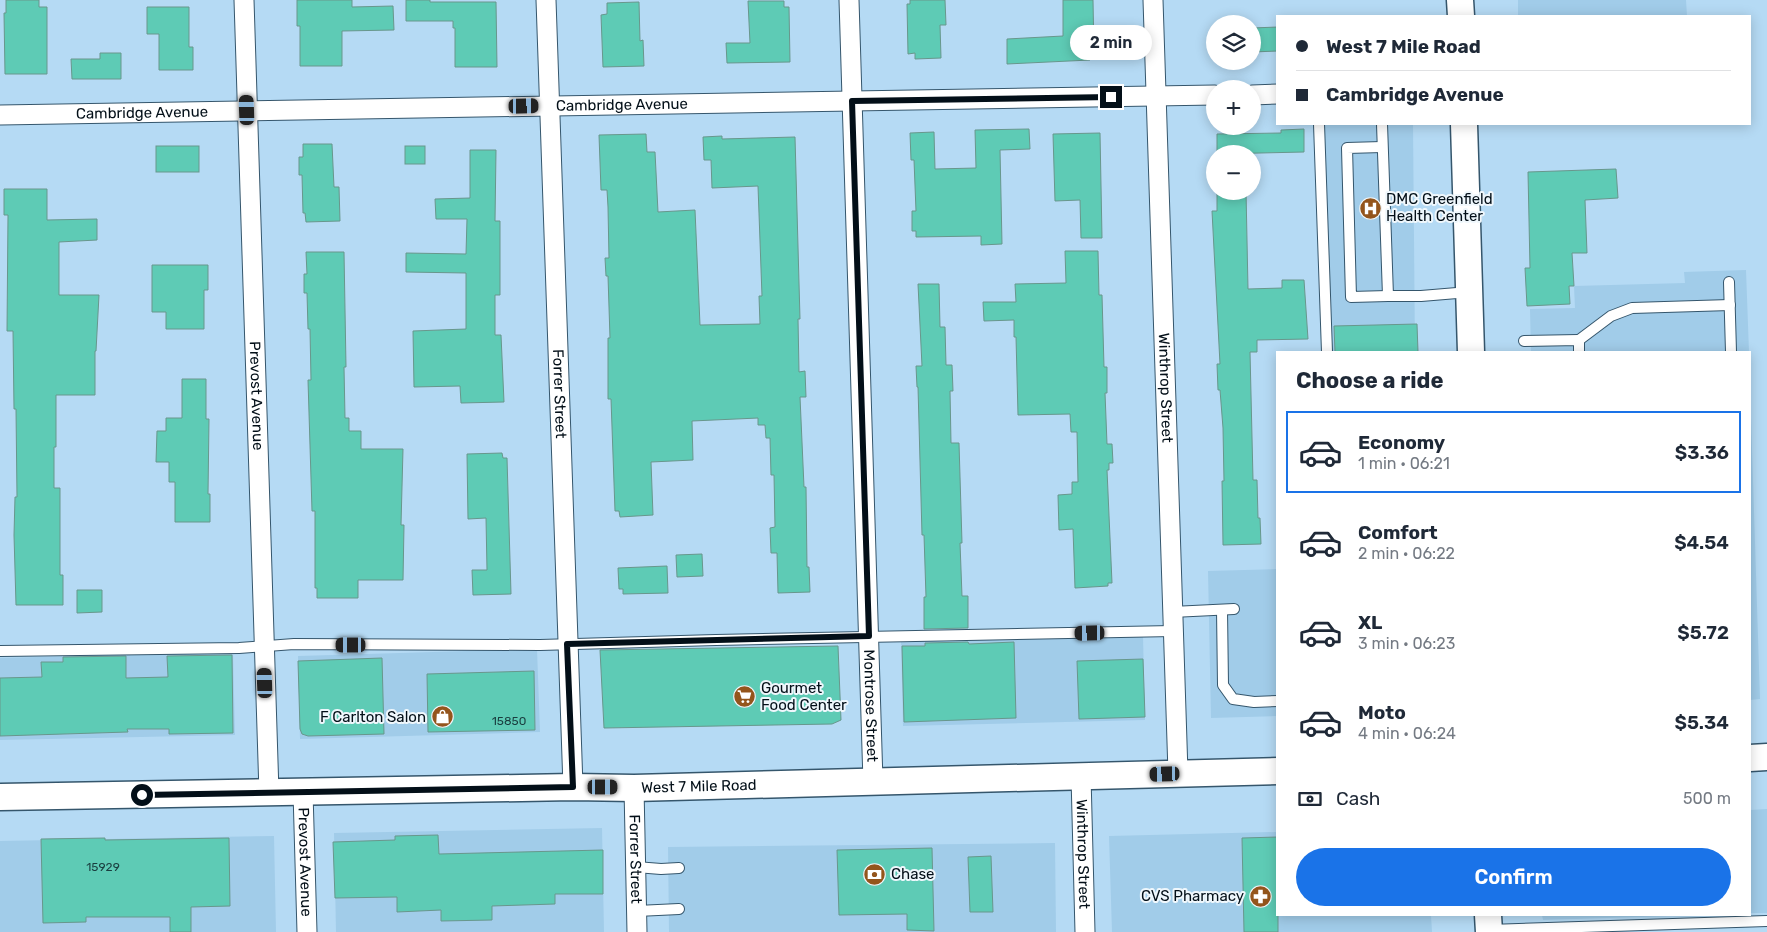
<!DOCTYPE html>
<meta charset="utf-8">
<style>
:root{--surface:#fff;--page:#f2f2f3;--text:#1f2937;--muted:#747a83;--line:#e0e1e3;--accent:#1a73e8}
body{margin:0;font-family:Rubik,sans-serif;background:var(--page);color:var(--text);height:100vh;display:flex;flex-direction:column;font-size:19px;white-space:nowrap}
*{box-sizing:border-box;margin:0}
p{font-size:16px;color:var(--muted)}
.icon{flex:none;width:28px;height:28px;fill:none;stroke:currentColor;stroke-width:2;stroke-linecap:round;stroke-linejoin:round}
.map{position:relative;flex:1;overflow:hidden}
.details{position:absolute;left:1276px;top:351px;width:475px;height:565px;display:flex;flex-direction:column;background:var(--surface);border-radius:0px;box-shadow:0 2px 12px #0003}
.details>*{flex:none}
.banner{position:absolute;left:1276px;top:15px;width:475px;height:110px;border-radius:0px;box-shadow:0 2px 12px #0003;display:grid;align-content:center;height:110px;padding:0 20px;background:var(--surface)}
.buttons{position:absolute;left:1206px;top:15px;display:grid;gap:10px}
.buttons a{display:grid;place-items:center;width:55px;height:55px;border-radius:50%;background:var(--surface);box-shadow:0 2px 12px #0003;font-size:25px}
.end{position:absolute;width:22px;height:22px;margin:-11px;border:6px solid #030f18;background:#fff;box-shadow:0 0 0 2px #fff}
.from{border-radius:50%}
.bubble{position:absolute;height:35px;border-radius:18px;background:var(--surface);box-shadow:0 2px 12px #0003;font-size:16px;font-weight:600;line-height:35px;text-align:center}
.car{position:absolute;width:15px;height:30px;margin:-15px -8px;border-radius:6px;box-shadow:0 0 4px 1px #0007;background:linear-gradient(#222 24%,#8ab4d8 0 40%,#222 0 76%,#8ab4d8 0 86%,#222 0)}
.banner b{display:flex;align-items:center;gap:18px;height:48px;font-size:19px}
.banner b+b{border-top:1px solid var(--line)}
.banner i{width:12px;height:12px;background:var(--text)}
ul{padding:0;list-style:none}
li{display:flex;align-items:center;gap:15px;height:82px;margin:0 10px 8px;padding:0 10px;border:2px solid transparent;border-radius:0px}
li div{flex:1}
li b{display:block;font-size:19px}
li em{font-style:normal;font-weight:600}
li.active{border-color:var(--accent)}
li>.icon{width:45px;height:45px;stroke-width:1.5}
h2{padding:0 20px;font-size:22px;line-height:60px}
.pay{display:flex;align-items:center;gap:12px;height:55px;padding:0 20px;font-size:19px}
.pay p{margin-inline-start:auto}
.cta{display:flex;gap:10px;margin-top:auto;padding:10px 20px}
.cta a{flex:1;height:58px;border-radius:30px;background:var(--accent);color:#fff;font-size:20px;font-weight:600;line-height:58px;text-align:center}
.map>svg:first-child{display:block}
.built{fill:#a1cce9}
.building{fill:#5ecbb5;stroke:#68978c}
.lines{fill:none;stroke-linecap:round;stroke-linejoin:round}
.service-casing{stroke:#35566c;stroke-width:12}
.minor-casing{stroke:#35566c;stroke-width:21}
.secondary-casing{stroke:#35566c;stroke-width:29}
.service{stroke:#fff;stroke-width:10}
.minor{stroke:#fff;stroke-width:19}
.secondary{stroke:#fff;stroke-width:26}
.route{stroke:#030f18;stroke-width:6}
.labels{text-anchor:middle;stroke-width:4;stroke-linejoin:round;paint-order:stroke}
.number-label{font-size:12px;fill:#1a3e3f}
.street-label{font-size:15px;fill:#030f18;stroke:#eff7fc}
.poi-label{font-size:15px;fill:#030f18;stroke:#eff7fc;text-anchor:start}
</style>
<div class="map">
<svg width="1767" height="932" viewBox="0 0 1767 932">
<rect width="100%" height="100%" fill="#b5daf4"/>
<g class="built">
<polygon points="1518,0 1686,0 1687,16 1518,16"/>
<polygon points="1324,124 1413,124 1415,352 1332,352"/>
<polygon points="1746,270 1749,352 1531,352 1530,309 1575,308 1574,286 1685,283 1684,272"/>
<polygon points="1750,386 1760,699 1750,700"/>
<polygon points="1277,569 1277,716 1211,718 1208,571"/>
<polygon points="1143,636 1145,720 903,726 901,641"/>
<polygon points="537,649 540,732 300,739 298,656"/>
<polygon points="233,652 235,735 0,740 0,658"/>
<polygon points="1767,809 1767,913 1750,913 1750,810"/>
<polygon points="602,828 604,932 336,932 334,833"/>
<polygon points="1277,832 1278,915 1431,915 1432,932 1112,932 1109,836"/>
<polygon points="274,836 276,932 0,932 0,841"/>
<polygon points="1055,843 1056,932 669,932 668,847"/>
<polygon points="1542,915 1702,915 1543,920"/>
</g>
<g class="building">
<polygon points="6,0 39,0 39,7 47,7 47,74 5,74 4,13 6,13"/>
<polygon points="297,0 352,0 352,7 393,6 394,30 342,31 342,66 300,66 300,26 297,26"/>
<polygon points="406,0 430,0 430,2 496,2 497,67 455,67 455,28 453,28 453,21 406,21"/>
<polygon points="910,0 945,0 946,25 940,25 941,58 915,59 915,53 908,54 907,4 910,4"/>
<polygon points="1063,0 1093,0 1094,55 1090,55 1090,60 1007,64 1007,39 1063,36"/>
<polygon points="748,1 784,1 784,7 789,7 790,62 727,63 726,43 750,43"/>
<polygon points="639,2 640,41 643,40 644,66 603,67 601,15 607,14 607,3"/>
<polygon points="147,7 189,7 189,47 193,47 193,70 159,70 159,34 147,34"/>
<polygon points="1278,27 1278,51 1252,52 1252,28"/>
<polygon points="100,53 121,53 121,79 72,79 71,59 100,59"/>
<polygon points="1029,129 1030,149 1000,150 1002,244 981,245 981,236 916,237 916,231 912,231 912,211 916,211 914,160 911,160 910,133 934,132 935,169 976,168 975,130"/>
<polygon points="1304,129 1304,152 1217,154 1217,134 1281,133 1281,130"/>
<polygon points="1100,133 1102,238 1081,238 1080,200 1055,201 1053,134"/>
<polygon points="646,134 647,152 655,152 658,212 695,210 700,325 760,324 759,296 762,296 758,186 712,188 711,160 704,160 703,137 722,136 722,139 795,137 800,319 798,319 799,372 805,371 806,397 800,397 804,487 806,487 807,567 809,567 810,592 778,593 777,553 771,553 770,528 775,527 774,475 771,475 770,438 766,438 765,425 758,425 758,418 692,421 693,460 651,462 653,515 620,517 619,511 615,511 611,399 608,399 608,338 610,338 608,276 606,276 605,258 609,258 608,207 607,190 601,190 599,135"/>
<polygon points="303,144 332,144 334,187 339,187 340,221 306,222 305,213 303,213 302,175 299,175 299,157 303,157"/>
<rect x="156" y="146" width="43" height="26"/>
<rect x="405" y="146" width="20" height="18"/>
<polygon points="470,150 496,150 495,221 500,221 500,295 495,295 495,335 501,335 504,402 461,403 460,386 414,387 413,331 466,329 466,273 406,272 406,253 466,254 467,219 436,219 435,199 470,198"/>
<polygon points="1616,169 1618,198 1585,200 1587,253 1572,253 1574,286 1569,286 1570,304 1527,306 1525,268 1530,268 1528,172"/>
<polygon points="4,189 47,189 47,220 97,219 97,240 59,242 59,295 99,295 96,351 95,351 95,395 56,395 56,447 54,447 54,488 60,488 60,575 63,575 63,605 16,605 14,535 15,497 17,497 16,409 14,409 13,331 7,331 8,215 4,215"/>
<polygon points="1217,191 1246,191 1248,289 1282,288 1282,280 1304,280 1308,339 1257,340 1257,352 1250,352 1253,480 1257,480 1258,518 1260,518 1261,544 1223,545 1222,481 1224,481 1223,428 1220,390 1218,390 1217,364 1220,364 1212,211 1217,211"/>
<polygon points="1065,251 1098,251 1099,295 1102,295 1104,367 1107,367 1107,393 1105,393 1107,444 1112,444 1113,463 1109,463 1109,470 1107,470 1112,583 1108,583 1108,586 1075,588 1073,529 1059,530 1058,495 1072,494 1072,482 1078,482 1077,432 1071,432 1070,414 1018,415 1016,337 1014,337 1014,320 984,321 983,302 1016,302 1015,284 1066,283"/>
<polygon points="306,252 344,252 346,367 344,367 345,418 349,418 349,431 361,431 361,449 403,449 401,525 404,525 403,580 358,580 358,598 317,598 317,588 315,588 315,511 312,511 308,380 311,380 310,329 308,329 307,293 304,293 304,274 307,274"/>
<polygon points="152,265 208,265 208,290 204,290 204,329 166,329 166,312 152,312"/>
<polygon points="918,284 939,284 940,327 945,327 946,365 952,365 953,391 950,391 951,443 959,443 962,543 960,543 962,596 968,596 968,628 924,629 924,597 926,597 924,535 922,535 918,387 917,387 916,366 922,366"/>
<polygon points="1417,324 1418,352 1335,352 1334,326"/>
<polygon points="182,379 206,379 206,419 209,419 208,494 210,494 210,522 175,522 175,482 169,482 169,462 156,462 157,431 166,431 166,418 182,418"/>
<polygon points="502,453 503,458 507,458 511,594 473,595 472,570 487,570 486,518 468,519 467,454"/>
<polygon points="702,554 703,576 677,577 676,555"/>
<polygon points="667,566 668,593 623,594 623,589 619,589 618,568"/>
<polygon points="77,590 102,590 102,612 77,613"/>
<polygon points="968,642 969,644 1014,642 1016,718 904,722 902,646 925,646 925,643"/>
<polygon points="838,646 841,720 832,724 604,728 600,650"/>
<polygon points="232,655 233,733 169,734 169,729 127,729 128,732 0,736 0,678 42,677 41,662 63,662 63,657 126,656 126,678 168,677 167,656"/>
<polygon points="382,658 384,734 308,736 302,734 300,729 298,661"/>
<polygon points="1143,659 1145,717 1079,719 1077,661"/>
<polygon points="534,671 535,730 428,732 427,674"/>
<polygon points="438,835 439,854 603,850 603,894 555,894 555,904 492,906 492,920 441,921 441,910 397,912 397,897 335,898 333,842 395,840 395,836"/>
<polygon points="1278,837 1278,932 1244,932 1242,838"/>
<polygon points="105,838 105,840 229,838 230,906 191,907 191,932 170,932 170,917 86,917 86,922 43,923 41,839"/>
<polygon points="932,848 934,931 907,930 907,914 839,915 837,850"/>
<polygon points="991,856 993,912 970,912 968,857"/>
</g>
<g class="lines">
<defs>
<g id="service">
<polyline points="1319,124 1327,352"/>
<polyline points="1382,124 1388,296 1421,296 1469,292"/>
<polyline points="1382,147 1347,148 1351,297 1388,296"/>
<polyline points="1729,282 1731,352"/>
<polyline points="1579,340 1611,316 1632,308 1730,305"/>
<polyline points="1524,341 1579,340 1579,352"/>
<polyline points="1222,610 1223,685 1233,699 1254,702 1278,701"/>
<polyline points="1172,612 1234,609"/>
<polyline points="0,651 239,648 294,644 540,645 716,640 1173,631"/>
<polyline points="636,867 661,869 679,868"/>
<polyline points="637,911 679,909"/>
<polyline points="1489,930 1767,921"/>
</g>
<g id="minor">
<path id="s1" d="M244,0L269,793"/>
<path id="s2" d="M546,0L573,787"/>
<path id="s3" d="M849,0L873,782"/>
<path id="s4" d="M1153,0L1178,773"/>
<polyline points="1252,95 1278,94"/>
<path id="s5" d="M0,115L1215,95"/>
<path id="s6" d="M1081,776L1085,932"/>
<path id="s7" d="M634,788L637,932"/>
<path id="s8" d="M303,792L307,932"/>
</g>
<g id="secondary">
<polyline points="1460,0 1461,16"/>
<polyline points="1464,124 1471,352"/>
<polyline points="1750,758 1767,757"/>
<path id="s9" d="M0,797L573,787L634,788L1278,771"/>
<polyline points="1488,915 1489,932"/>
</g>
</defs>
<use href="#service" class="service-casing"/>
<use href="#minor" class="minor-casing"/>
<use href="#secondary" class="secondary-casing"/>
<use href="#service" class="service"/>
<use href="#minor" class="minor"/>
<use href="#secondary" class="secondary"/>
</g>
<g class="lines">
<polyline class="route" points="142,795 573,787 567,644 869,636 852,101 1111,97"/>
</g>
<defs>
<symbol id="hospital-disc" viewBox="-11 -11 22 22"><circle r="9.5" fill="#94551c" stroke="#eff7fc"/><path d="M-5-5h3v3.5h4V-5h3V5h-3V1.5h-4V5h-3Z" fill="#fff"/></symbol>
<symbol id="supermarket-disc" viewBox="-11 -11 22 22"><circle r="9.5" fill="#94551c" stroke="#eff7fc"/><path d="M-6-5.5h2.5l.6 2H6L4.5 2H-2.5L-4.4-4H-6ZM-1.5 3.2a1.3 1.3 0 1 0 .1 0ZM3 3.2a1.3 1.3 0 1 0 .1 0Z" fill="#fff"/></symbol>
<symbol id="shop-disc" viewBox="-11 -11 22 22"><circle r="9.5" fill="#94551c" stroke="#eff7fc"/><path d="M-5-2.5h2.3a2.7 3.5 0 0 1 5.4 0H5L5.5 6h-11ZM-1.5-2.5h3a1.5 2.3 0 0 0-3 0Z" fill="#fff"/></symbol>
<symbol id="bank-disc" viewBox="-11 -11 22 22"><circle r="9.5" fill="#94551c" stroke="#eff7fc"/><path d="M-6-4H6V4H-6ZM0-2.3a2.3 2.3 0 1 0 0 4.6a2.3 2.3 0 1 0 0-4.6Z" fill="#fff"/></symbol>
<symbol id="pharmacy-disc" viewBox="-11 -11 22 22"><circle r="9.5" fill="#94551c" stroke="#eff7fc"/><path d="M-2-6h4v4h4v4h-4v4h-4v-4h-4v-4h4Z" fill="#fff"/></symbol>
</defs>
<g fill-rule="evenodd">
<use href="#hospital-disc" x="1358" y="196" width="25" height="25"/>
<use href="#supermarket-disc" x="732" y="684" width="25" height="25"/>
<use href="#shop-disc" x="430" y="704" width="25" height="25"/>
<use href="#bank-disc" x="862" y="862" width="25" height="25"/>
<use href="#pharmacy-disc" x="1248" y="884" width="25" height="25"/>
</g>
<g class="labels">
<g class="number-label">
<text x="509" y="725">15850</text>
<text x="103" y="871">15929</text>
</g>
<g class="street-label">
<text dy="5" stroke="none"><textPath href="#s5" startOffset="622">Cambridge Avenue</textPath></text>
<text dy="5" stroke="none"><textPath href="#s5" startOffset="142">Cambridge Avenue</textPath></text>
<text dy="5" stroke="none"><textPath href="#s4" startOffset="388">Winthrop Street</textPath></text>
<text dy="5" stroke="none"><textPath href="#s2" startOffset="394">Forrer Street</textPath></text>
<text dy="5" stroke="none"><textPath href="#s1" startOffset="396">Prevost Avenue</textPath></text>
<text dy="5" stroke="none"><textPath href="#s3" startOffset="706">Montrose Street</textPath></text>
<text dy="5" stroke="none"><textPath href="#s9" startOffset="699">West 7 Mile Road</textPath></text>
<text dy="5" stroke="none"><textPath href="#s6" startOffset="78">Winthrop Street</textPath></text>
<text dy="5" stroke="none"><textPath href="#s7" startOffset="71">Forrer Street</textPath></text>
<text dy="5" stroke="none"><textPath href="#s8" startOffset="70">Prevost Avenue</textPath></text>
</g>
<g class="poi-label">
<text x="1386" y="204">DMC Greenfield<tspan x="1386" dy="17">Health Center</tspan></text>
<text x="761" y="693">Gourmet<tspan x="761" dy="17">Food Center</tspan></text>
<text x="426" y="722" text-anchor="end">F Carlton Salon</text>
<text x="891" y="879">Chase</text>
<text x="1244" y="901" text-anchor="end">CVS Pharmacy</text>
</g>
</g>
</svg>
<div class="buttons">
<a><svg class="icon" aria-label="layers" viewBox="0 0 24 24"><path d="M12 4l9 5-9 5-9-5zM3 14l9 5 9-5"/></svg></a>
<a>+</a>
<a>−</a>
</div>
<i class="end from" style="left:142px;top:795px"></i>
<i class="end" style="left:1111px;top:97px"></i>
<div class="bubble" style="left:1070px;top:25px;width:82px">2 min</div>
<i class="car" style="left:524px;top:106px;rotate:89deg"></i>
<i class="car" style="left:247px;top:110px;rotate:358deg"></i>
<i class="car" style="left:1090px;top:633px;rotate:269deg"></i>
<i class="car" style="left:351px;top:645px;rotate:270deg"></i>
<i class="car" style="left:265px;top:683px;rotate:358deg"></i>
<i class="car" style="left:1165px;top:774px;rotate:268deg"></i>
<i class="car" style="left:603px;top:787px;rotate:90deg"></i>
<div class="banner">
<b><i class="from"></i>West 7 Mile Road</b>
<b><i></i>Cambridge Avenue</b>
</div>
<section class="details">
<h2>Choose a ride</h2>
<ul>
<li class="active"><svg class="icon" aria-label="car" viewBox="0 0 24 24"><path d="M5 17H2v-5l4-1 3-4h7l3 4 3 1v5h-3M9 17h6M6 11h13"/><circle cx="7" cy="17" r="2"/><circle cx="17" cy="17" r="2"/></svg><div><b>Economy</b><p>1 min · 06:21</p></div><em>$3.36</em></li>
<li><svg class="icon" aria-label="car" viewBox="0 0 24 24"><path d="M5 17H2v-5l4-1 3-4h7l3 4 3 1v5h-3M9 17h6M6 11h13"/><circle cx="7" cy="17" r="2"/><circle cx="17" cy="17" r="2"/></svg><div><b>Comfort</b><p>2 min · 06:22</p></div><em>$4.54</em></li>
<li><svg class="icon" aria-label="car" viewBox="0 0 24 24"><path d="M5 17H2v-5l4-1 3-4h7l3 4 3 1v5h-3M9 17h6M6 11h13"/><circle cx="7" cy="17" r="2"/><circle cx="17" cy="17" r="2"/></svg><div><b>XL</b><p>3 min · 06:23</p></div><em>$5.72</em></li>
<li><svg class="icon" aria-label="car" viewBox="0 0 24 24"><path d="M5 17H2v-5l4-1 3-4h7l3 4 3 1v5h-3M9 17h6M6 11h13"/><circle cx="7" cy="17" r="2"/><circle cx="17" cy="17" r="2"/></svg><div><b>Moto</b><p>4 min · 06:24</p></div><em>$5.34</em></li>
</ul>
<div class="pay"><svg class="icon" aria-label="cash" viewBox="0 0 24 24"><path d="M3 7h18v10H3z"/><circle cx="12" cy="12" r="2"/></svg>Cash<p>500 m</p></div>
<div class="cta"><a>Confirm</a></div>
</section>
</div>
